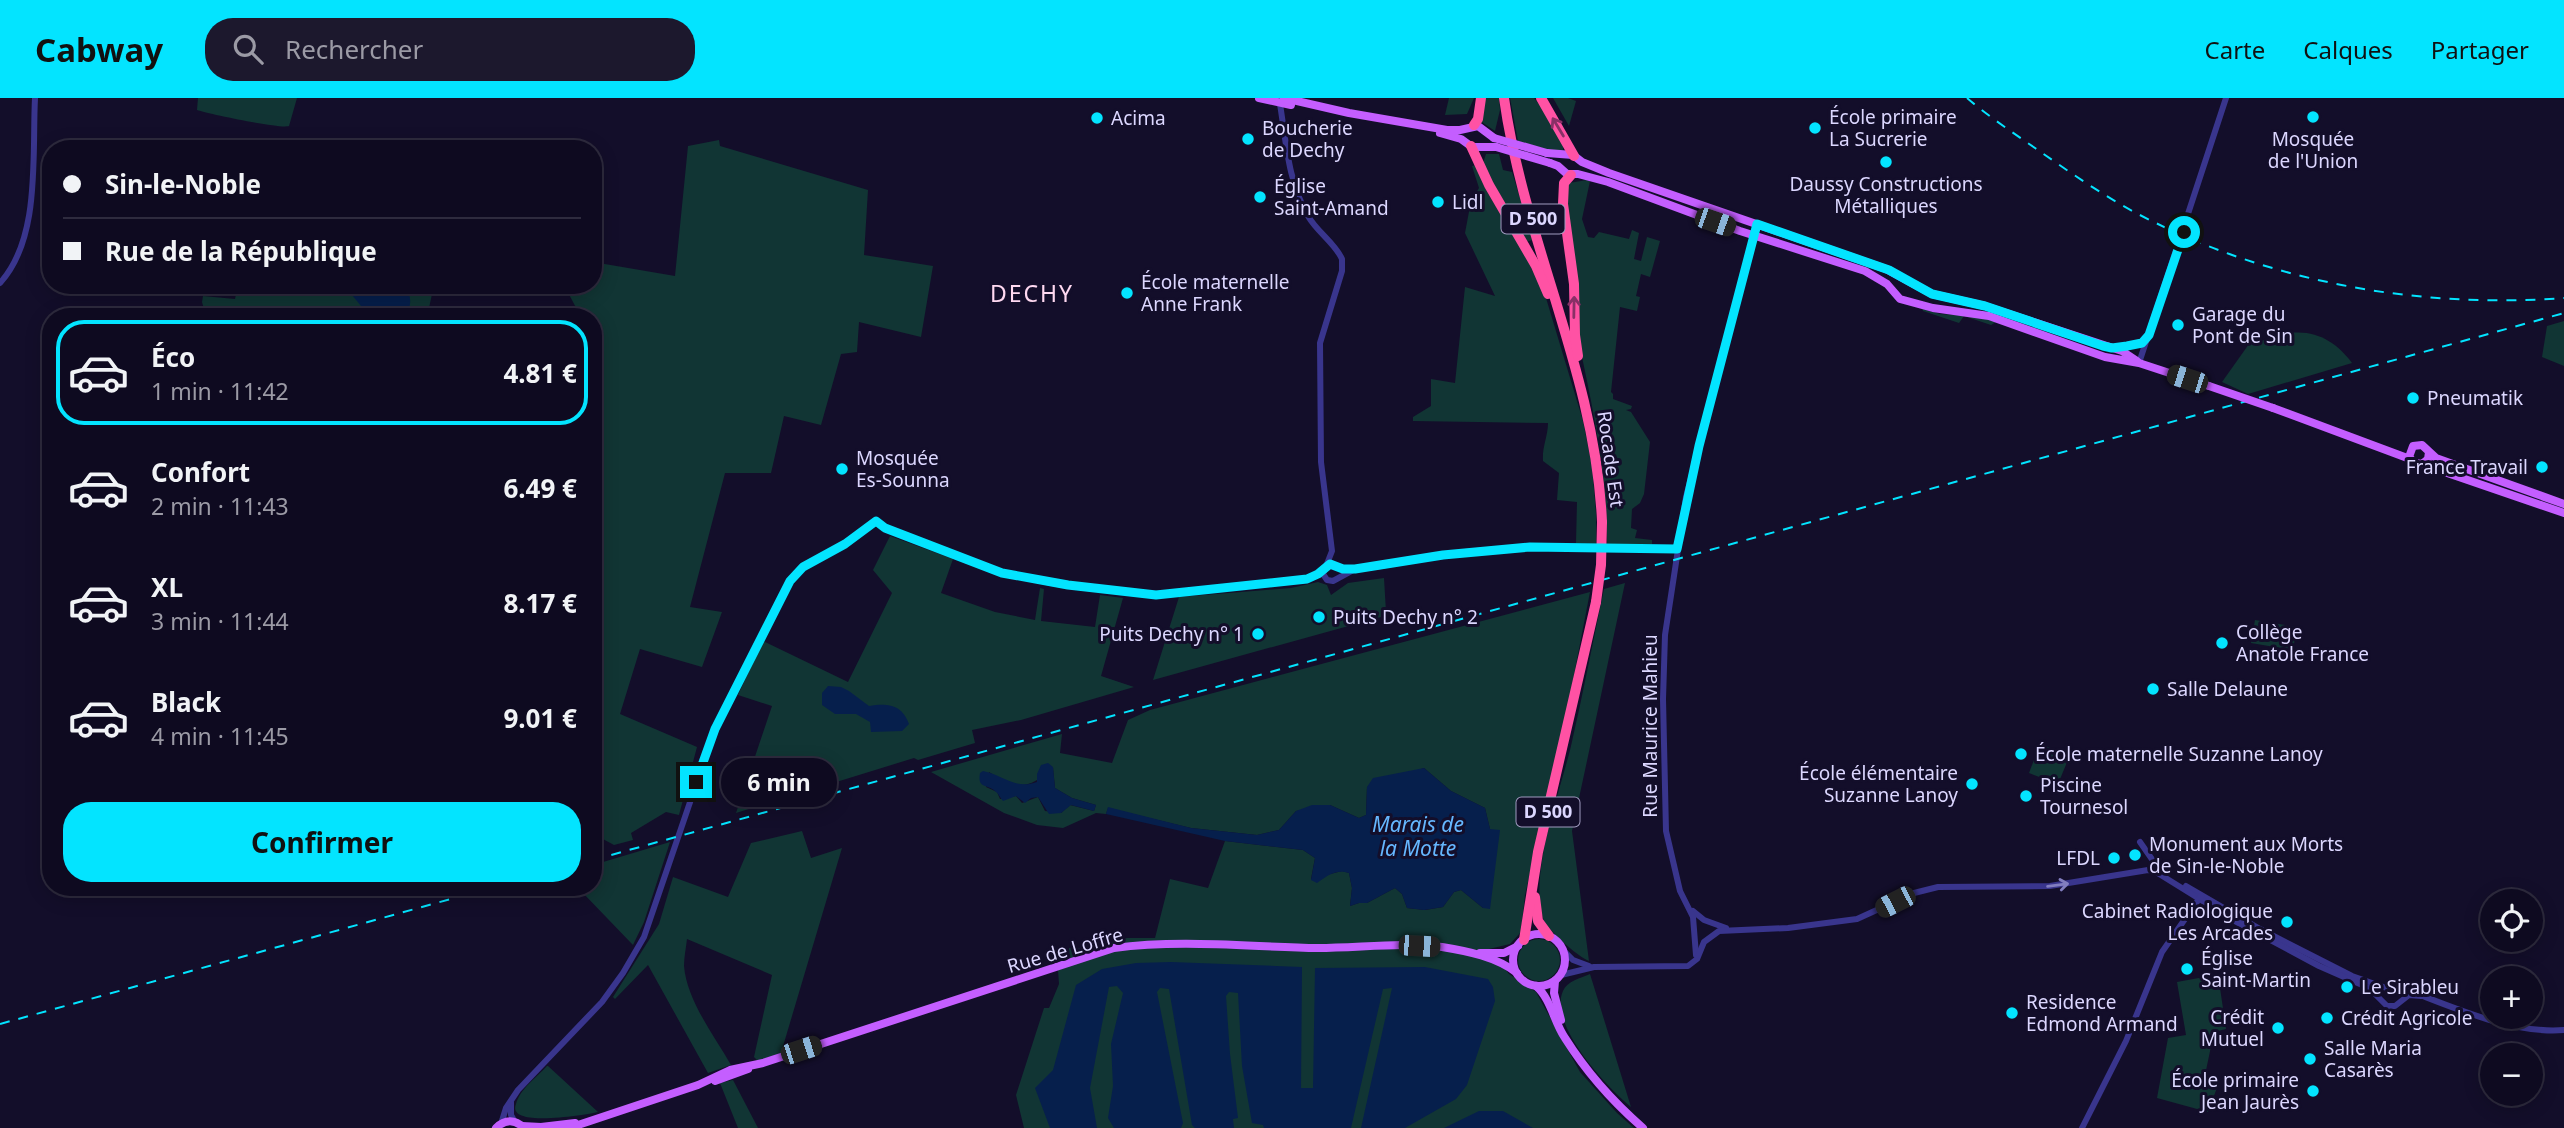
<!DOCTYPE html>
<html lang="fr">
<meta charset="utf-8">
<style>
:root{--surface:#0e0a20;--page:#1c182d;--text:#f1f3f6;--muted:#9b9aa5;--line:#2e2b3e;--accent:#03e4ff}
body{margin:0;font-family:"Noto Sans",sans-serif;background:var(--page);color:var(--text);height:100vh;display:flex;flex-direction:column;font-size:26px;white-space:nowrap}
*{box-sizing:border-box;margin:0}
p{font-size:23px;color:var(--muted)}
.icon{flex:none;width:38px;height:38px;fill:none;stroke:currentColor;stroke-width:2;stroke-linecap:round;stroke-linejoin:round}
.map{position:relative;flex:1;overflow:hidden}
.drawer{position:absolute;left:42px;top:210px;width:560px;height:588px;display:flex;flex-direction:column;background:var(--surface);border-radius:28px;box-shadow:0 4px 18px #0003,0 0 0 2px var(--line)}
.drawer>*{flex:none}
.banner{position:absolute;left:42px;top:42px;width:560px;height:154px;border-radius:28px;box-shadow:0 4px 18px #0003,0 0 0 2px var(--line);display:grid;align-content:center;height:154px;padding:0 21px;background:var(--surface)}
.buttons{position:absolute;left:2480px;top:791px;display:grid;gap:14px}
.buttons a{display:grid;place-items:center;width:63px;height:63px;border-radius:50%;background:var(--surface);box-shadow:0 4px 18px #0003,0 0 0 2px var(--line);font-size:35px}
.end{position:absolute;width:32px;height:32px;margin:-16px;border:9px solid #03e4ff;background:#111;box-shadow:0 0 0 4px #111}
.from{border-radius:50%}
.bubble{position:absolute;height:49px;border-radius:24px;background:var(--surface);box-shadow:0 4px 18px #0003,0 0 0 2px var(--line);font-size:23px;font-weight:700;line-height:49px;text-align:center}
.car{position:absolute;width:21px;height:42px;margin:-21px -10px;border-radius:9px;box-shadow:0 0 5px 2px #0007;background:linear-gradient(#222 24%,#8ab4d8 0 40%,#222 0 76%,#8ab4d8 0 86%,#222 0)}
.banner b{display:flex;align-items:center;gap:24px;height:66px;font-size:26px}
.banner b+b{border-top:2px solid var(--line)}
.banner i{width:18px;height:18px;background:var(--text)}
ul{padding:12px 0 0;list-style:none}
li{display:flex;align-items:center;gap:21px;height:105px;margin:0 14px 10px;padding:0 7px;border:4px solid transparent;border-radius:28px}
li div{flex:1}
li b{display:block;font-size:26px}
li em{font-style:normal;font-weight:700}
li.on{border-color:var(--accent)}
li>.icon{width:63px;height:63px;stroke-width:1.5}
.primary-button{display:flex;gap:14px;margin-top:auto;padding:14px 21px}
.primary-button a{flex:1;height:80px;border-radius:28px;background:var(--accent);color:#111;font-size:28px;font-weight:700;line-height:80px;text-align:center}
header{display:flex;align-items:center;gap:42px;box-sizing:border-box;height:98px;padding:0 35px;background:var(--accent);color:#111}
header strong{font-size:33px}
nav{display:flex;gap:38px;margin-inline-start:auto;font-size:24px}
.search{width:490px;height:63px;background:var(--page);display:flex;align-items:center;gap:18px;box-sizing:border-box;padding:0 24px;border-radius:28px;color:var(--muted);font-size:26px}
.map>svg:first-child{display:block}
.green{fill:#113534;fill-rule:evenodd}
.water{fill:#061f4c}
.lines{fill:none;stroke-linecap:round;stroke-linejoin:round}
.minor{stroke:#39358d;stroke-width:6}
.major{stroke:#c45eff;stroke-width:8}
.highway{stroke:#ff52a4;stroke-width:10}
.rail{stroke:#03e4ff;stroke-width:2;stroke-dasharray:10 9;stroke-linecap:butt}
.major-bridge{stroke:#c45eff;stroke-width:8}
.highway-bridge{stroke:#ff52a4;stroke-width:10}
.oneway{stroke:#893067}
.oneway2{stroke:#827ec0}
.route{stroke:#03e4ff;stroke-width:9}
.poi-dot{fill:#03e4ff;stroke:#130e2a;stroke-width:2.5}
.labels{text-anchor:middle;stroke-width:6;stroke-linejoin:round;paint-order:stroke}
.shield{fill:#130e2a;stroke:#a09bbf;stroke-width:2}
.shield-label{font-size:18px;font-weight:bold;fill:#dcd7ff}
.poi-label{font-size:19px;fill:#dcd7ff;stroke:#130e2a;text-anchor:start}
.street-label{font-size:19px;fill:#dcd7ff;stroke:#130e2a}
.water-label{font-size:21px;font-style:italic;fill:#65b7ff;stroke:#130e2a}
.quarter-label{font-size:23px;letter-spacing:2px;fill:#ffd9f1;stroke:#130e2a}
</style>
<header>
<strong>Cabway</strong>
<div class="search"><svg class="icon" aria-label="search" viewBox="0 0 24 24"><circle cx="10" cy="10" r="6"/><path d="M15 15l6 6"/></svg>Rechercher</div>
<nav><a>Carte</a><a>Calques</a><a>Partager</a></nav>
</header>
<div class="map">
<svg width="2564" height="1030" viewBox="0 0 2564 1030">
<rect width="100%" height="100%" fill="#130e2a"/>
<g class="green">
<path d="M198,0H297L289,28C280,31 209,16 197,12Z"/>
<polygon points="1449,0 1474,0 1467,16 1445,17"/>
<polygon points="1484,0 1499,0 1500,12 1495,33 1480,23"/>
<polygon points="1510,0 1534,0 1545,14 1563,47 1563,52 1556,54 1518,43"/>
<polygon points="1553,0 1568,0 1576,3 1569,28"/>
<polygon points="719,42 720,48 868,92 864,157 933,168 921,239 859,224 857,254 841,256 821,327 784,318 771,375 725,375 690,509 722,514 702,569 640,551 620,616 697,649 679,717 666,714 631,735 633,742 614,747 601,740 593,743 593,265 603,258 593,240 593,219 581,219 564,187 593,187 593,164 675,178 688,48"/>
<polygon points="1486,56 1499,56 1503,72 1512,74 1533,142 1525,144 1494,91 1483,65"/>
<path d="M1477,67L1487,93L1535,174L1546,200L1583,323L1592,368L1596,415V446L1576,445L1577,404L1557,402L1559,375L1543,363C1542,349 1548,338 1548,325L1413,323V319L1431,308V281L1455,285L1465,189L1495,198L1465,135L1471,103L1479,90L1472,68Z"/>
<path d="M1587,82L1590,83L1582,121L1588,139L1594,140L1599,134L1629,141L1632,132L1639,135L1634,161L1641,163L1647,139L1660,143L1650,179L1641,176L1636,198L1640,199L1637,213L1620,209L1611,294L1613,296V301L1632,308L1631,311L1626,312L1631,314L1650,344L1644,396L1640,405L1632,411L1631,430L1637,432L1635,440L1652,442V446H1607C1608,377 1592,307 1578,240C1570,199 1570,148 1567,106L1569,85Z"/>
<polygon points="238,187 434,187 427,219 276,219 204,211 202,204 203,198 235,201"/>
<polygon points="1922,210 1940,216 1975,218 1996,224 1991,227 1964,218 1959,225 1923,213"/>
<polygon points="2564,223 2564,268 2542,259 2547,228"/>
<path d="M2291,235C2317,232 2337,245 2352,265L2248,296L2222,284L2249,246Z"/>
<polygon points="890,438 953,461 941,495 995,514 1035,522 1040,490 1044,491 1041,523 1095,529 1100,497 1123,500 1101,578 1134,589 1021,622 972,632 975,645 918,662 914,660 736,715 772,608 738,597 763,543 848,584 892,495 873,472"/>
<polygon points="1384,480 1386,514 1381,519 1153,582 1179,499 1291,490 1318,484 1327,487 1331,497 1348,485"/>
<path d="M1625,485L1572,733L1589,863C1577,858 1547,832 1543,820C1529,775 1560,694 1571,648C1583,596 1593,543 1604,491Z"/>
<path d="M1590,494L1568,608L1525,797L1521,834L1510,846L1489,851L1509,876L1536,894L1580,974L1617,1015L1634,1030H1024L1016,997L1044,910H1049L1059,886L1058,872L1068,869L1069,850H1088L1127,840H1155L1170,781L1208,790L1225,743L1303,752L1315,760L1311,781L1342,773L1349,775L1352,790L1350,808L1359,805H1367L1395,790L1402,796L1407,810L1425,812L1443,809L1454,794L1461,792L1483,810L1490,731L1485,710L1451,693L1424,670L1367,689L1366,717L1359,720L1330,707L1296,713L1279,732L1257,737L1191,730L1108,710L1106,716L1096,715L1063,730L1037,727L1004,715L931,674L1062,636L1060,655L1112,665L1128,622L1150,612ZM1053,670L1055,690L1072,700L1096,707L1094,713L1070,707L1061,715L1045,713L1038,699L1022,705L1016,698L1000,701L997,694L986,689L989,674C1017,692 1028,692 1053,670Z"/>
<polygon points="2255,522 2297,529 2293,552 2251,545"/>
<polygon points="2040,646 2070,657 2058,686 2029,675"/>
<path d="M802,733L811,760L842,750L781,955L758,963L754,959L772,877L687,841C686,850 684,859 684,868C687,903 714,937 731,967L708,975L648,867L615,901L613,899L659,826L673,779L728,799L751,745Z"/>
<polygon points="670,744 644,824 633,847 582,794 583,789 593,789 593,767"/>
<circle cx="1539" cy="862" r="21"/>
<path d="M1590,876L1631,1009C1607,989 1548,927 1563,893C1567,883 1581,880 1590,876Z"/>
<polygon points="2215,877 2216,883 2219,883 2226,931 2214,934 2204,982 2218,987 2208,1014 2157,1000 2168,940 2186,937 2177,884"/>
<path d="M547,968H548L598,1014C585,1017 506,1030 516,1006C520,991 537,979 547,968Z"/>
<polygon points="733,982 758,1030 738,1030 720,985"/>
</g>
<g class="water">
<path d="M353,187H404C412,199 413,208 403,219H370L352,197Z"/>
<path d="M828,588L841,589L849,593L869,608C887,605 902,606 909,626L902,633L871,634L870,624L856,616H835L822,607V595Z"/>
<path d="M1048,665L1053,669L1055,690L1072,700L1096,707L1094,713L1071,707L1061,715L1049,716L1038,699L1031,700L1025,705L1016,698L1003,703C1000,700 999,696 996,694C988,685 977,692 980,675L983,673C1003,677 1015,692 1037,684V676L1041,667Z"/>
<path d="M1424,670L1451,693L1485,710L1490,731L1500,732L1490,811L1483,810L1461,792L1454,794L1443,809L1424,812L1407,810L1402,796L1395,790L1367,805H1359L1350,808L1352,790L1349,775C1336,771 1328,777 1317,785L1311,782L1315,760L1303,752L1225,743L1106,716L1108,709L1191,730L1257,737L1279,732L1296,713L1312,707H1330L1359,720L1366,717L1367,689L1373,680Z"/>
<polygon points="1171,864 1302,869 1301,990 1313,990 1315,870 1425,869 1488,881 1493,889 1495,903 1467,987 1456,1001 1405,1030 1361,1030 1392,890 1383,891 1351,1030 1264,1030 1263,1027 1252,1025 1242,968 1238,895 1229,894 1226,898 1230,956 1238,1020 1233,1021 1234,1030 1195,1030 1192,1027 1169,891 1160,890 1157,894 1183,1025 1181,1030 1114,1030 1108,1020 1113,988 1111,946 1123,895 1117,888 1109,889 1090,990 1097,1030 1050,1030 1035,990 1053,972 1076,887 1102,871 1136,865"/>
<polygon points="1479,1013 1503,1013 1533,1030 1444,1030"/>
</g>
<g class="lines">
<g class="minor">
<path d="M1279,0C1286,40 1287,82 1308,118C1317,134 1335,145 1342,161V173L1320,245L1321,364L1332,453L1323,476L1327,482L1333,483L1355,471"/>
<path d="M0,185C41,140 32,57 35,0"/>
<polyline points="2116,250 2141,245 2148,239"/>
<polyline points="2139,265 2226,0"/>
<path d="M1339,469C1358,476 1417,460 1440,457C1519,446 1597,449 1677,451"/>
<polyline points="2140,744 2156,767 2165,775"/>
<path d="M2186,788L2260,831L2352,878L2395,893H2410C2457,911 2513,936 2564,932"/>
<polyline points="1693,813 1704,822 1726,830"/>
<polyline points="1563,852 1573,862 1589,868"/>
<polyline points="1696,857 1693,819 1680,793 1666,733 1663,601 1665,537 1686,399 1757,126"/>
<polyline points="1561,877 1594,869 1688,868 1697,861 1704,844 1719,833 1788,830 1857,821 1914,795 1938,789 2050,788 2148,772 2156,774 2235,823 2319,868 2369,890 2387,908 2395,908 2409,897 2421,898"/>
<polyline points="511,1004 511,1017 515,1024"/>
<polyline points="501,1026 506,1010 518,992 602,904 623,875 644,839 715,631 790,483 803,469 845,446 876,423 885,430 996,473 1051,485 1156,497 1294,483 1314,479 1324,471"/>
<polyline points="2082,1030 2126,943 2162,854 2201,798"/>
</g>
<g class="major">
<polyline points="1259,0 1291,7"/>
<polyline points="1284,0 1349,15 1447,32 1460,32 1478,28 1494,40"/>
<polyline points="1440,35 1461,41 1472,49 1496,49"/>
<polyline points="1547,55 1573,57 1582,64 1609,75 1886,171 1932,196 1985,208 2122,253 2137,263"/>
<polyline points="1550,65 1558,68 1567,76 1578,76 1608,84 1740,133 1865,173 1887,186 1900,201 1933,210 1989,218 2105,259 2139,265 2209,288"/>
<polyline points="2273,310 2410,361"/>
<polyline points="2429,354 2428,361 2422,366 2415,365 2409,359 2413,348 2422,347 2436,360 2564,406"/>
<polyline points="2421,366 2564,415"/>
<circle cx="1539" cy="862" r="26"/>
<polyline points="1480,855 1504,855 1518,848"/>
<polyline points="1555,883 1554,895 1561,922"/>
<path d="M1536,888C1551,901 1554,924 1565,940C1587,975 1612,1003 1643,1030"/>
<polyline points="715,983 748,971"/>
<polyline points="522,1028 541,1029 575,1025"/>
<path d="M496,1030C505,1021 515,1021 524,1030"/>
<path d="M569,1030L698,987L730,972L763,965L1114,850C1181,841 1251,849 1318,850C1359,850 1401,844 1442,849C1467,853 1497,859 1517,875"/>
</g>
<g class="highway">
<path d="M1504,0C1524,144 1596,278 1602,424"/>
<polyline points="1541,0 1574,58"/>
<polyline points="1474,27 1478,21 1481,0"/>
<polyline points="1471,48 1489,87 1536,168 1548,196"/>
<polyline points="1571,77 1564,85 1563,106 1574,186 1575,237 1578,258"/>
<polyline points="1535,799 1538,823 1549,838"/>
<polyline points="1524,842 1538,754 1596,504"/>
</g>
<g class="rail">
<path d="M1967,0C1988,18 2012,34 2035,50C2068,73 2102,97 2138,116C2268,184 2418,211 2564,200"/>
<polyline points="593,762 2564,215"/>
<polyline points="0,926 494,789"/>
</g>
<g class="major-bridge">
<polyline points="1494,40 1547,55"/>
<polyline points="1496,49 1550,65"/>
<polyline points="2209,288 2273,310"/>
</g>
<polyline class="highway-bridge" points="1596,504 1601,467 1602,424"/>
</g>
<defs><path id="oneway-shaft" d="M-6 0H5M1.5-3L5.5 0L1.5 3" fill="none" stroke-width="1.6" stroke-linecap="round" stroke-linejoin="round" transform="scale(1.75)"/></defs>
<g class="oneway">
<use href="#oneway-shaft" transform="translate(1558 29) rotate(-121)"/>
<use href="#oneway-shaft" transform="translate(1574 209) rotate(-89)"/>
</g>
<use class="oneway2" href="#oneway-shaft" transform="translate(2058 787) rotate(-7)"/>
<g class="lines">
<polyline class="route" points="696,684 715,631 790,483 803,469 845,446 876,423 885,430 1002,475 1068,487 1156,497 1307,481 1318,476 1330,466 1343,471 1355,471 1443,457 1530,449 1677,451 1699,348 1757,126 1889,172 1932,196 1985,208 2103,248 2112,250 2127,248 2142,245 2149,237 2184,134"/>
</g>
<g class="poi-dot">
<circle cx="2313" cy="19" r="7"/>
<circle cx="1097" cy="20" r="7"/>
<circle cx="1815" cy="30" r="7"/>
<circle cx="1248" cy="41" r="7"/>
<circle cx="1886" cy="64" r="7"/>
<circle cx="1260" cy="99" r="7"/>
<circle cx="1438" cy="104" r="7"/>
<circle cx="1127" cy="195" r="7"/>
<circle cx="2178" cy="227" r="7"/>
<circle cx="2413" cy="300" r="7"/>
<circle cx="2542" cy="369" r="7"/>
<circle cx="842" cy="371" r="7"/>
<circle cx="1319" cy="519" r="7"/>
<circle cx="1258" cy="536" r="7"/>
<circle cx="2222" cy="545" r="7"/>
<circle cx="2153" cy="591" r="7"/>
<circle cx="2021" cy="656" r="7"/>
<circle cx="1972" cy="686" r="7"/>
<circle cx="2026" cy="698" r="7"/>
<circle cx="2135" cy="757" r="7"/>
<circle cx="2114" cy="760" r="7"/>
<circle cx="2287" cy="824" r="7"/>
<circle cx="2187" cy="871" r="7"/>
<circle cx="2347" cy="889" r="7"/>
<circle cx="2012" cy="915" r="7"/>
<circle cx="2327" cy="920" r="7"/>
<circle cx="2278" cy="930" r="7"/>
<circle cx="2310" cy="961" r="7"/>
<circle cx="2313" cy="993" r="7"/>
</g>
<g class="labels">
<g class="shield">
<rect x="1501.5" y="106.5" width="63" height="29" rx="5"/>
<rect x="1516.5" y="699.5" width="63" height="29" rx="5"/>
</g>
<g class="shield-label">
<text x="1533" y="127">D 500</text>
<text x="1548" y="720">D 500</text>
</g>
<g class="poi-label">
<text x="1829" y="26">École primaire<tspan x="1829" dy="22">La Sucrerie</tspan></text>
<text x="1111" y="27">Acima</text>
<text x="1262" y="37">Boucherie<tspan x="1262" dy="22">de Dechy</tspan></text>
<text x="2313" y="48" text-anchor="middle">Mosquée<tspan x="2313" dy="22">de l'Union</tspan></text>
<text x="1886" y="93" text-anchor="middle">Daussy Constructions<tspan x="1886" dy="22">Métalliques</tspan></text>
<text x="1274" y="95">Église<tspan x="1274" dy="22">Saint-Amand</tspan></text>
<text x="1452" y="111">Lidl</text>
<text x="1141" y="191">École maternelle<tspan x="1141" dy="22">Anne Frank</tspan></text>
<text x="2192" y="223">Garage du<tspan x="2192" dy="22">Pont de Sin</tspan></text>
<text x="2427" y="307">Pneumatik</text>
<text x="856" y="367">Mosquée<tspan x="856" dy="22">Es-Sounna</tspan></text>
<text x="2528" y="376" text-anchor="end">France Travail</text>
<text x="1333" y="526">Puits Dechy n° 2</text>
<text x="2236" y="541">Collège<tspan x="2236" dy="22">Anatole France</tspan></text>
<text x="1244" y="543" text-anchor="end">Puits Dechy n° 1</text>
<text x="2167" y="598">Salle Delaune</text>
<text x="2035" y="663">École maternelle Suzanne Lanoy</text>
<text x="1958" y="682" text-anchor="end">École élémentaire<tspan x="1958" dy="22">Suzanne Lanoy</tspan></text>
<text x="2040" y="694">Piscine<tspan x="2040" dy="22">Tournesol</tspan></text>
<text x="2149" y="753">Monument aux Morts<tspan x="2149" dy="22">de Sin-le-Noble</tspan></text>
<text x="2100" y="767" text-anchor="end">LFDL</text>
<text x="2273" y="820" text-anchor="end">Cabinet Radiologique<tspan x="2273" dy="22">Les Arcades</tspan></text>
<text x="2201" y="867">Église<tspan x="2201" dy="22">Saint-Martin</tspan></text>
<text x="2361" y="896">Le Sirableu</text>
<text x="2026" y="911">Residence<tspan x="2026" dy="22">Edmond Armand</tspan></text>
<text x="2264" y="926" text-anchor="end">Crédit<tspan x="2264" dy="22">Mutuel</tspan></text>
<text x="2341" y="927">Crédit Agricole</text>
<text x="2324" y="957">Salle Maria<tspan x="2324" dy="22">Casarès</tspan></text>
<text x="2299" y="989" text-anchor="end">École primaire<tspan x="2299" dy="22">Jean Jaurès</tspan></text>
</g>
<g class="street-label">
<text transform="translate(1611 361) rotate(82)" y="7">Rocade Est</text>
<text transform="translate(1650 628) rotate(-90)" y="7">Rue Maurice Mahieu</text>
<text transform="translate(1065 852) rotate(-16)" y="7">Rue de Loffre</text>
</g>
<g class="water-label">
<text x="1418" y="734">Marais de<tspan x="1418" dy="24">la Motte</tspan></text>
</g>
<g class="quarter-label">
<text x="1032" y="204">DECHY</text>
</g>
</g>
</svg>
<div class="buttons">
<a><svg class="icon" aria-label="locate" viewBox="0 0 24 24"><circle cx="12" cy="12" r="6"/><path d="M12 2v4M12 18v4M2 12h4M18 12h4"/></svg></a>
<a>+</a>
<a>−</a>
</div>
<i class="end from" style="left:2184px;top:134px"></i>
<i class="end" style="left:696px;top:684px"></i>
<div class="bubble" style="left:721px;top:660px;width:116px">6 min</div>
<i class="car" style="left:1715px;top:124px;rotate:109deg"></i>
<i class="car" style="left:2187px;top:281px;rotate:288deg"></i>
<i class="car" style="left:1895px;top:804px;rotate:243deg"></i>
<i class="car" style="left:1419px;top:848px;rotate:93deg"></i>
<i class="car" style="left:801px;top:952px;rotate:72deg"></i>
<div class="banner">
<b><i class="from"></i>Sin-le-Noble</b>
<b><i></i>Rue de la République</b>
</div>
<section class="drawer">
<ul>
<li class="on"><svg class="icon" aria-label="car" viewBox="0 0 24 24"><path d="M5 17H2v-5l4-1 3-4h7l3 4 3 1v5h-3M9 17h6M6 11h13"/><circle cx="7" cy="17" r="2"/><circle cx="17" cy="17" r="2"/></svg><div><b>Éco</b><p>1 min · 11:42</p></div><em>4.81 €</em></li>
<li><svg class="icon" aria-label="car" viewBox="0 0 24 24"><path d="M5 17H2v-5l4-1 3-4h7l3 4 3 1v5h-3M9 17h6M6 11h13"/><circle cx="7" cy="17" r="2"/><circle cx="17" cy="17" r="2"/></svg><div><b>Confort</b><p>2 min · 11:43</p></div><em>6.49 €</em></li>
<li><svg class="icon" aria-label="car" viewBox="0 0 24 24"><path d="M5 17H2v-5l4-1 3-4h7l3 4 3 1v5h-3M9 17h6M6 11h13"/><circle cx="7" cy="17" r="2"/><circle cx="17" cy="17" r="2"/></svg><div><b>XL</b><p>3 min · 11:44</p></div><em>8.17 €</em></li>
<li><svg class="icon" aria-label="car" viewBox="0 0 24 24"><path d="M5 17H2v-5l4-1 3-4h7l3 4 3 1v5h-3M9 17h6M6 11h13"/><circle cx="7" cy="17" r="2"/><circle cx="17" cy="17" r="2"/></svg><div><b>Black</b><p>4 min · 11:45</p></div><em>9.01 €</em></li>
</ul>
<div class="primary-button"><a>Confirmer</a></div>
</section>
</div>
